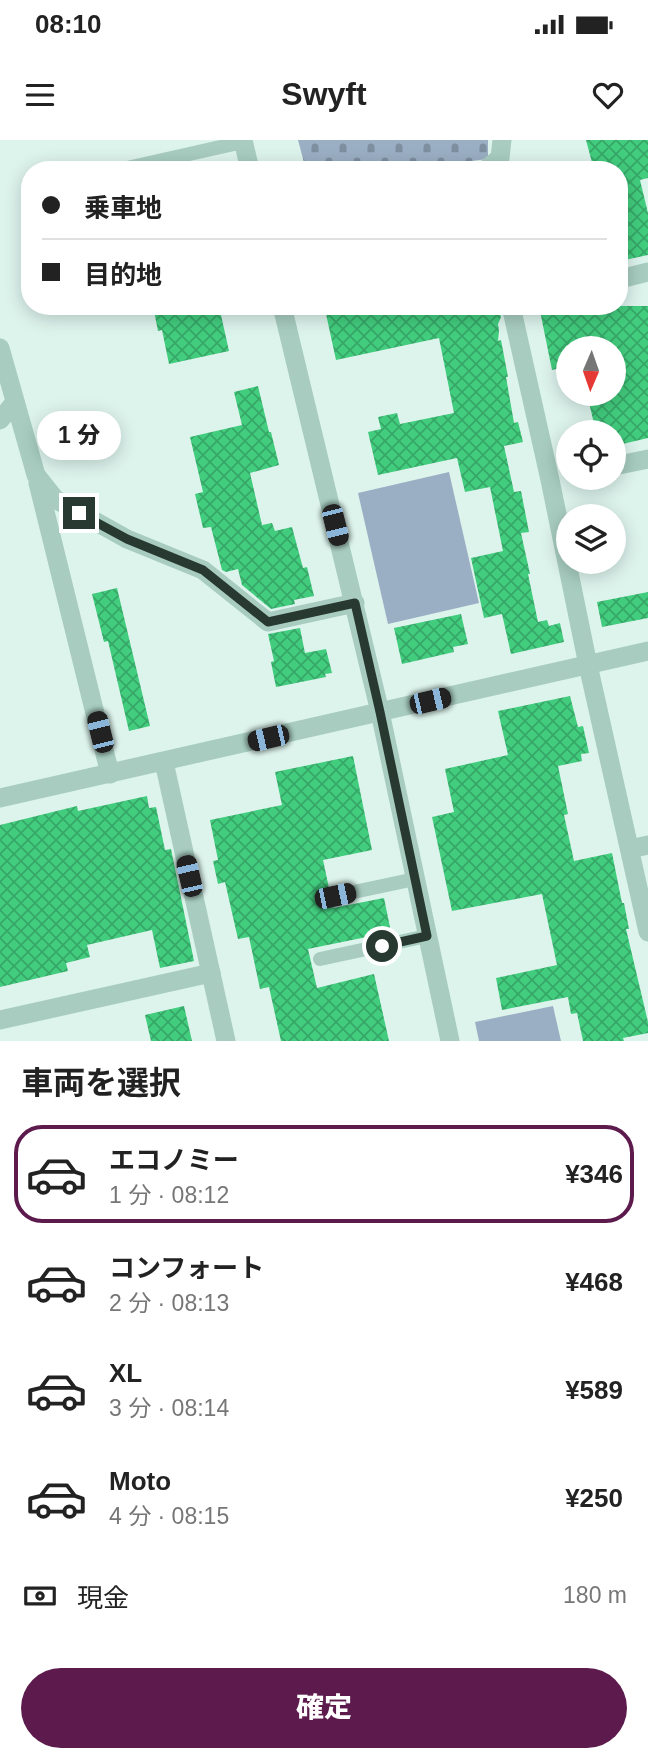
<!DOCTYPE html>
<html lang="ja">
<meta charset="utf-8">
<style>
:root{--surface:#fff;--page:#f2f2f2;--text:#222;--muted:#767676;--line:#e0e0e0;--accent:#5d1b4d}
body{margin:0;font-family:Helvetica,"Noto Sans JP",sans-serif;background:var(--page);color:var(--text);height:100vh;display:flex;flex-direction:column;font-size:26px;white-space:nowrap}
*{box-sizing:border-box;margin:0}
p{font-size:23px;color:var(--muted)}
.icon{flex:none;width:38px;height:38px;fill:none;stroke:currentColor;stroke-width:2;stroke-linecap:round;stroke-linejoin:round}
.map{position:relative;height:901px;overflow:hidden}
.side{display:flex;flex-direction:column;background:var(--surface);flex:1}
.side>*{flex:none}
.top-card{position:absolute;left:21px;top:21px;width:607px;height:154px;border-radius:28px;box-shadow:0 4px 18px #0003;display:grid;align-content:center;height:154px;padding:0 21px;background:var(--surface)}
.needle{width:46px;rotate:182deg}
.controls{position:absolute;left:556px;top:196px;display:grid;gap:14px}
.controls a{display:grid;place-items:center;width:70px;height:70px;border-radius:50%;background:var(--surface);box-shadow:0 4px 18px #0003;font-size:35px}
.end{position:absolute;width:32px;height:32px;margin:-16px;border:9px solid #283931;background:#fff;box-shadow:0 0 0 4px #fff}
.from{border-radius:50%}
.bubble{position:absolute;height:49px;border-radius:24px;background:var(--surface);box-shadow:0 4px 18px #0003;font-size:23px;font-weight:800;line-height:49px;text-align:center}
.car{position:absolute;width:21px;height:42px;margin:-21px -10px;border-radius:9px;box-shadow:0 0 5px 2px #0007;background:linear-gradient(#222 24%,#8ab4d8 0 40%,#222 0 76%,#8ab4d8 0 86%,#222 0)}
.top-card b{display:flex;align-items:center;gap:24px;height:66px;font-size:26px}
.top-card b+b{border-top:2px solid var(--line)}
.top-card i{width:18px;height:18px;background:var(--text)}
ul{padding:0;list-style:none}
li{display:flex;align-items:center;gap:21px;height:98px;margin:0 14px 10px;padding:0 7px;border:4px solid transparent;border-radius:28px}
li div{flex:1}
li b{display:block;font-size:26px}
li em{font-style:normal;font-weight:800}
li.on{border-color:var(--accent)}
li>.icon{width:63px;height:63px;stroke-width:1.5}
h2{padding:0 21px;font-size:32px;line-height:84px}
.pay{display:flex;align-items:center;gap:18px;height:77px;padding:0 21px;font-size:26px}
.pay p{margin-inline-start:auto}
.button{display:flex;gap:14px;margin-top:auto;padding:14px 21px}
.button a{flex:1;height:80px;border-radius:42px;background:var(--accent);color:#fff;font-size:28px;font-weight:800;line-height:80px;text-align:center}
.status{display:flex;justify-content:space-between;align-items:center;height:49px;padding:0 35px;background:var(--surface);direction:ltr}
.status svg{height:19px;fill:currentColor}
header{display:flex;justify-content:space-between;align-items:center;height:91px;padding:0 21px;background:var(--surface);font-size:32px;font-weight:800}
.map>svg:first-child{display:block}
.green{fill:#9bafc4}
.cemetery{fill:url(#cemetery-stones)}
.building{fill:url(#building-cross-hatch)}
.lines{fill:none;stroke-linecap:round;stroke-linejoin:round}
.service{stroke:#a8cdc0;stroke-width:14}
.minor{stroke:#a8cdc0;stroke-width:19}
.tertiary{stroke:#a8cdc0;stroke-width:19}
.route{stroke:#283931;stroke-width:9}
</style>
<div class="status"><b>08:10</b><svg viewBox="0 0 49 12"><path d="M0 12V9h3v3zM5 12V6h3v6zM10 12V3h3v9zM15 12V0h3v12zM26 1h20v11H26zM47 4h2v5h-2z"/></svg></div>
<header><svg class="icon" aria-label="menu" viewBox="0 0 24 24"><path d="M4 6h16M4 12h16M4 18h16"/></svg>Swyft<svg class="icon" aria-label="heart" viewBox="0 0 24 24"><path d="M12 20l-8-8c-3-5 5-10 8-4 3-6 11-1 8 4z"/></svg></header>
<div class="map">
<svg width="648" height="901" viewBox="0 0 648 901">
<defs>
<pattern id="cemetery-stones" width="16" height="16" patternUnits="userSpaceOnUse" patternTransform="scale(1.75)"><rect width="16" height="16" fill="#9bafc4"/><path d="M2 7V4a2 2 0 0 1 4 0v3zM10 15v-3a2 2 0 0 1 4 0v3z" fill="#7e8fa0"/></pattern>
<pattern id="building-cross-hatch" width="8" height="8" patternUnits="userSpaceOnUse" patternTransform="scale(1.75)"><rect width="8" height="8" fill="#42cd7e"/><path d="M0 0l8 8M0 8l8-8" fill="none" stroke="#37a768"/></pattern>
</defs>
<rect width="100%" height="100%" fill="#ddf4ed"/>
<g class="green">
<polygon points="449,332 479,463 388,484 358,353"/>
<polygon points="553,866 561,901 479,901 475,882"/>
</g>
<polygon class="cemetery" points="298,0 488,0 488,19 395,30 306,30"/>
<g class="building">
<polygon points="586,0 648,0 648,38 640,40 648,73 648,115 620,121 620,30 594,30"/>
<polygon points="153,166 219,166 229,211 169,224 162,190 158,191"/>
<polygon points="366,166 499,166 501,177 498,184 499,191 498,201 501,200 508,237 506,237 514,283 518,282 523,302 504,306 514,352 521,351 529,392 521,393 530,434 528,434 538,482 547,480 549,486 560,483 564,502 511,514 502,474 484,478 471,418 503,411 490,347 465,352 457,318 378,335 368,292 381,289 378,277 397,273 400,284 454,273 439,198 336,220 326,174"/>
<polygon points="539,166 648,166 648,298 614,306 614,292 596,292 587,254 614,254 614,208 569,208 569,226 552,230"/>
<polygon points="258,246 269,292 271,292 279,325 250,333 262,385 272,383 275,391 292,387 303,428 307,427 314,456 294,460 295,464 271,469 242,445 238,429 226,432 222,430 211,387 203,388 195,354 203,352 190,297 242,285 234,252"/>
<polygon points="117,448 150,586 129,591 108,501 104,502 92,454"/>
<polygon points="648,452 648,478 602,487 597,462"/>
<polygon points="461,474 468,504 453,507 454,512 402,524 394,488"/>
<polygon points="300,488 305,513 326,509 332,533 325,534 326,537 276,547 271,522 274,521 268,494"/>
<polygon points="570,556 578,587 583,586 589,613 581,614 582,621 558,626 568,674 564,675 574,721 612,713 622,763 624,763 629,789 626,789 648,882 648,893 623,898 624,901 583,901 577,873 571,874 568,857 502,870 496,838 557,825 542,754 452,771 432,677 454,672 445,629 508,615 498,571"/>
<polygon points="353,616 372,710 323,720 329,748 326,752 326,759 328,763 333,765 333,768 384,758 391,792 308,809 317,848 374,834 389,901 281,901 269,847 260,849 249,797 238,799 225,742 218,744 213,721 218,720 210,680 282,665 275,632"/>
<polygon points="147,656 149,668 156,667 165,710 171,709 194,821 160,828 152,790 87,805 90,817 66,823 68,831 0,847 0,685 77,666 78,671"/>
<polygon points="184,866 192,901 151,901 145,875"/>
</g>
<g class="lines">
<g class="service">
<polyline points="118,30 243,2"/>
<polyline points="335,756 415,739"/>
<polyline points="320,819 427,796"/>
</g>
<g class="minor">
<polyline points="485,30 500,18 502,0"/>
<polyline points="620,139 648,132"/>
<polyline points="511,166 550,340 588,525 648,792"/>
<polyline points="0,208 36,335 55,359 127,399 203,430 268,482 355,463"/>
<polyline points="0,280 15,262"/>
<polyline points="614,326 648,319"/>
<polyline points="38,343 110,634"/>
<polyline points="164,622 226,901"/>
<polyline points="630,709 648,705"/>
<polyline points="0,880 211,833"/>
</g>
<g class="tertiary">
<polyline points="243,0 250,30"/>
<polyline points="282,166 380,572 450,901"/>
<polyline points="0,658 648,511"/>
</g>
</g>
<g class="lines">
<polyline class="route" points="79,373 127,399 203,430 268,482 355,463 380,572 427,796 382,806"/>
</g>
</svg>
<div class="controls">
<a><svg class="needle" viewBox="-14 -14 28 28"><path d="M0-13l5 13h-10z" fill="#e53935"/><path d="M0 13l5-13h-10z" fill="#767676"/></svg></a>
<a><svg class="icon" aria-label="locate" viewBox="0 0 24 24"><circle cx="12" cy="12" r="6"/><path d="M12 2v4M12 18v4M2 12h4M18 12h4"/></svg></a>
<a><svg class="icon" aria-label="layers" viewBox="0 0 24 24"><path d="M12 4l9 5-9 5-9-5zM3 14l9 5 9-5"/></svg></a>
</div>
<i class="end from" style="left:382px;top:806px"></i>
<i class="end" style="left:79px;top:373px"></i>
<div class="bubble" style="left:37px;top:271px;width:84px">1 分</div>
<i class="car" style="left:335px;top:385px;rotate:166deg"></i>
<i class="car" style="left:430px;top:561px;rotate:77deg"></i>
<i class="car" style="left:100px;top:592px;rotate:346deg"></i>
<i class="car" style="left:268px;top:598px;rotate:257deg"></i>
<i class="car" style="left:189px;top:736px;rotate:347deg"></i>
<i class="car" style="left:335px;top:756px;rotate:78deg"></i>
<div class="top-card">
<b><i class="from"></i>乗車地</b>
<b><i></i>目的地</b>
</div>
</div>
<section class="side">
<h2>車両を選択</h2>
<ul>
<li class="on"><svg class="icon" aria-label="car" viewBox="0 0 24 24"><path d="M5 17H2v-5l4-1 3-4h7l3 4 3 1v5h-3M9 17h6M6 11h13"/><circle cx="7" cy="17" r="2"/><circle cx="17" cy="17" r="2"/></svg><div><b>エコノミー</b><p>1 分 · 08:12</p></div><em>¥346</em></li>
<li><svg class="icon" aria-label="car" viewBox="0 0 24 24"><path d="M5 17H2v-5l4-1 3-4h7l3 4 3 1v5h-3M9 17h6M6 11h13"/><circle cx="7" cy="17" r="2"/><circle cx="17" cy="17" r="2"/></svg><div><b>コンフォート</b><p>2 分 · 08:13</p></div><em>¥468</em></li>
<li><svg class="icon" aria-label="car" viewBox="0 0 24 24"><path d="M5 17H2v-5l4-1 3-4h7l3 4 3 1v5h-3M9 17h6M6 11h13"/><circle cx="7" cy="17" r="2"/><circle cx="17" cy="17" r="2"/></svg><div><b>XL</b><p>3 分 · 08:14</p></div><em>¥589</em></li>
<li><svg class="icon" aria-label="car" viewBox="0 0 24 24"><path d="M5 17H2v-5l4-1 3-4h7l3 4 3 1v5h-3M9 17h6M6 11h13"/><circle cx="7" cy="17" r="2"/><circle cx="17" cy="17" r="2"/></svg><div><b>Moto</b><p>4 分 · 08:15</p></div><em>¥250</em></li>
</ul>
<div class="pay"><svg class="icon" aria-label="cash" viewBox="0 0 24 24"><path d="M3 7h18v10H3z"/><circle cx="12" cy="12" r="2"/></svg>現金<p>180 m</p></div>
<div class="button"><a>確定</a></div>
</section>
